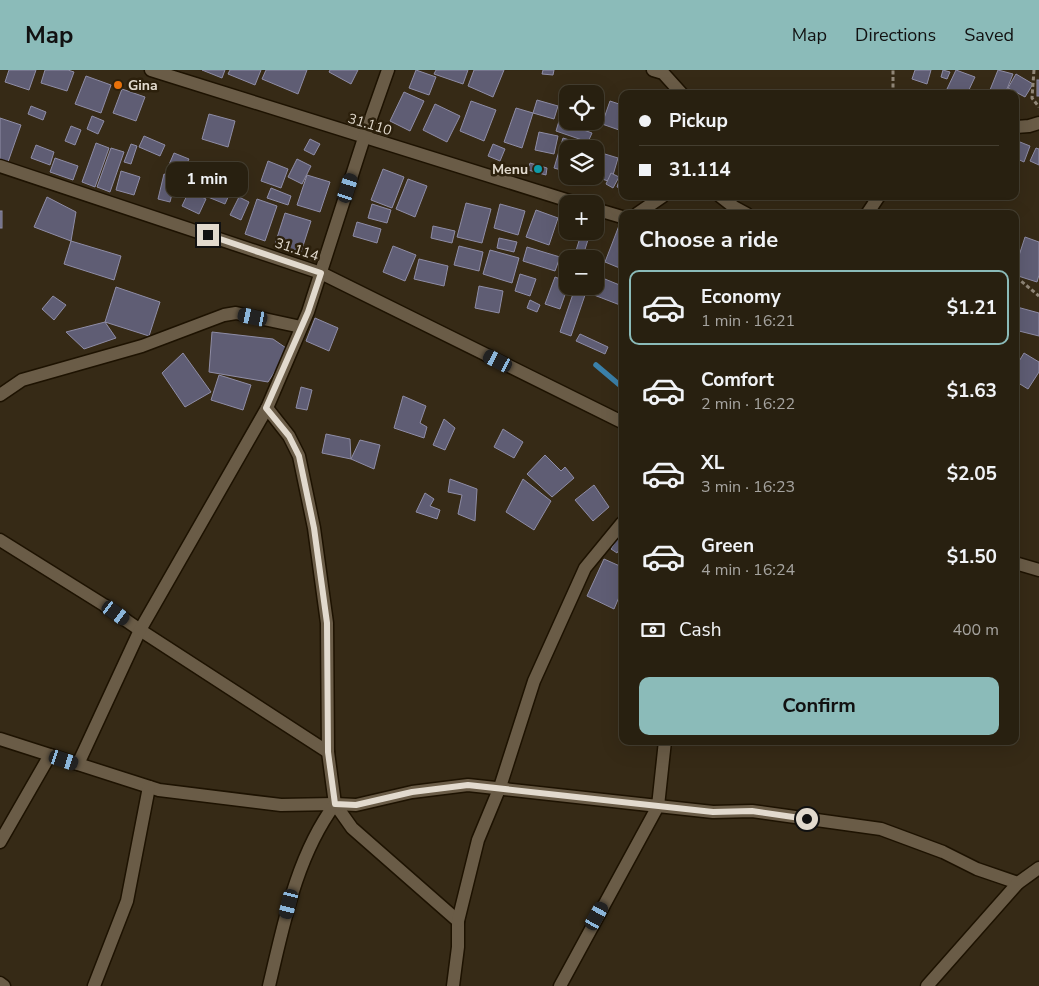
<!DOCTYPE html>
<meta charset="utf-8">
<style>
:root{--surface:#282010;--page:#302819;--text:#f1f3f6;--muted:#a5a39f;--line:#443e30;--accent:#8bbbb9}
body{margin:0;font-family:"Nunito Sans",sans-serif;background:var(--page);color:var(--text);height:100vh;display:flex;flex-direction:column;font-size:19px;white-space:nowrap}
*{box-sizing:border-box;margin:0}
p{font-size:16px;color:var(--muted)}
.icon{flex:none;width:28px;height:28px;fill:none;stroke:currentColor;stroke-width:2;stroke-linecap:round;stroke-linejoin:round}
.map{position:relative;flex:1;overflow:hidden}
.side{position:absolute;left:619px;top:140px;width:400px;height:535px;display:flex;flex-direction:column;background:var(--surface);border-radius:10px;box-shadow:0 5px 20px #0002,0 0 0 1px var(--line)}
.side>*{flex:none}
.top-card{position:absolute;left:619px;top:20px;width:400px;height:110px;border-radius:10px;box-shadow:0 5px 20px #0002,0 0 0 1px var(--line);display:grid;align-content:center;height:110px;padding:0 20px;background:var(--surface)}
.buttons{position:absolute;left:559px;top:15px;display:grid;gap:10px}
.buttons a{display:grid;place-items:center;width:45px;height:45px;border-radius:10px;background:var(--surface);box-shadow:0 5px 20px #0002,0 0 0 1px var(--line);font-size:25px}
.end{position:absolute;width:22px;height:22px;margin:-11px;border:6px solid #e2dace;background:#111;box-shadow:0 0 0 2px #111}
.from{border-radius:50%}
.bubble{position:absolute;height:35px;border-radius:10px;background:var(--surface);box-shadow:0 5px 20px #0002,0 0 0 1px var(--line);font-size:16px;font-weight:700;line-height:35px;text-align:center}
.car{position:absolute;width:15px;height:30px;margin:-15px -8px;border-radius:6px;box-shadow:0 0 4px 1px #0007;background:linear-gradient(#222 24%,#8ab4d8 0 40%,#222 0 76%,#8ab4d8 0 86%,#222 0)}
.top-card b{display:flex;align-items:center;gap:18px;height:48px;font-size:19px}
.top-card b+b{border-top:1px solid var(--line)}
.top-card i{width:12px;height:12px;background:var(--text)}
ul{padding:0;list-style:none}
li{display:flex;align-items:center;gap:15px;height:75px;margin:0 10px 8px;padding:0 10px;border:2px solid transparent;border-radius:10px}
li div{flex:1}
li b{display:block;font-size:19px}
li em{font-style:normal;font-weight:700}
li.on{border-color:var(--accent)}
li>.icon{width:45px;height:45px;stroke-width:1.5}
h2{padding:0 20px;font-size:22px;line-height:60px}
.pay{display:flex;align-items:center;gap:12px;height:55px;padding:0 20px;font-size:19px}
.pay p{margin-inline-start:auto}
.primary-button{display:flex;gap:10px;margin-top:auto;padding:10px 20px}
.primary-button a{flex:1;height:58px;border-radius:10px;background:var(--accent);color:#111;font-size:20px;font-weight:700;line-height:58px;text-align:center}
header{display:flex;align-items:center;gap:30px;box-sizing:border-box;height:70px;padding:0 25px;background:var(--accent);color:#111}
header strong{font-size:24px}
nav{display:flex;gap:28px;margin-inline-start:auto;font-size:18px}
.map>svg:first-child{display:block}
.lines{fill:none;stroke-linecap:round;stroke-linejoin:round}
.stream{stroke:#3b81aa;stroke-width:5.5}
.building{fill:#5f5d74;stroke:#8f8da6}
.minor-casing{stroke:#1d1201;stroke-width:15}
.path{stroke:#918778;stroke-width:3;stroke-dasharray:4 2.5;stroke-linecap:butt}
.minor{stroke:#6a5c47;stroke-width:12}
.route{stroke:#e2dace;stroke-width:6}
.food-dot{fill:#e8710a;stroke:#2c200c;stroke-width:2}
.culture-dot{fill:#0f9aa8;stroke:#2c200c;stroke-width:2}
.labels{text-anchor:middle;stroke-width:5;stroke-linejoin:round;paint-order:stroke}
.poi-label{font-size:14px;font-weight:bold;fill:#e2dace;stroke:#2c200c;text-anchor:start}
.street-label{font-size:14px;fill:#e2dace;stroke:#2c200c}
</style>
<header>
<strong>Map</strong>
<nav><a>Map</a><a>Directions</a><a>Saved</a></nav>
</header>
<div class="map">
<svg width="1039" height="916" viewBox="0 0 1039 916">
<rect width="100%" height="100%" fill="#362a16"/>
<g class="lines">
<polyline class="stream" points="596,295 622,317"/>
</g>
<g class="building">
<polygon points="9,0 36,0 29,20 5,12"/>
<polygon points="45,0 68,0 74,2 67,21 41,13"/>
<polygon points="202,0 225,0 222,8"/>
<polygon points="230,0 261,0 255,15 228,4"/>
<polygon points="266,0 307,0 298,24 262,9"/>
<polygon points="330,0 358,0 351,14 329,2"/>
<polygon points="416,0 436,7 429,25 409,18"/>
<polygon points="436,0 468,0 463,14 434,4"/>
<polygon points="474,0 504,0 493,27 468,16"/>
<polygon points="543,0 554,0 553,5 542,4"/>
<polygon points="915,0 931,0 927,14 912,9"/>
<polygon points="943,0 950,2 947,9 941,7"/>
<polygon points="956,0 975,7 967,24 957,24 947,19"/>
<polygon points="998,0 1013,4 1005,24 999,24 990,20"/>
<polygon points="1016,4 1033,14 1025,27 1008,18"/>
<polygon points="86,6 111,15 101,43 75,34"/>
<rect x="1037" y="10" width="2" height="16"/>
<polygon points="122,19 145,27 136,51 113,43"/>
<polygon points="404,22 424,31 410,61 390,51"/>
<polygon points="537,30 558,36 554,49 533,43"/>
<polygon points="471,31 496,40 484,71 460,61"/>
<polygon points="610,31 622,35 622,61 602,54"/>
<polygon points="435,34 460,46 447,72 423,60"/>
<polygon points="31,36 46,42 43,50 28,44"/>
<polygon points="516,38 533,43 522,78 504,72"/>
<polygon points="209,44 235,51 228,77 202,69"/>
<polygon points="92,46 104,51 98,64 87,59"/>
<polygon points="0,48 21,55 8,92 0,89"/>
<polygon points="559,51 592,63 588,72 556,61"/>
<polygon points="571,51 585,51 584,55"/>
<polygon points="71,56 81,60 75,75 65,71"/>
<polygon points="539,62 558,66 554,84 535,80"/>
<polygon points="144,66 165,75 160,86 139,77"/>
<polygon points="563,68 582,74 580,79 568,79 568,102 554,98"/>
<polygon points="310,69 320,74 314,85 304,80"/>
<polygon points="1015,70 1030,76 1024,92 1015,88"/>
<polygon points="96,73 109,78 95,117 82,112"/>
<polygon points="131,74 137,76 131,94 124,92"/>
<polygon points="493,74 505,79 500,91 488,86"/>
<polygon points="36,75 54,82 50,95 31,88"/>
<polygon points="111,78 124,82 110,122 97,117"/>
<polygon points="1036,78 1039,79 1039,95 1030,91"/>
<polygon points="595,81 618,88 611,112 593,106 595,106"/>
<polygon points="174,83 189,89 182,103 168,97"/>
<polygon points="55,88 78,96 73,110 50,102"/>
<polygon points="297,89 311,96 302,114 288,107"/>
<polygon points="268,91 288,99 281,118 261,111"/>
<polygon points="530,93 547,98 546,105 528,100"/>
<polygon points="383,99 404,107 392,138 371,130"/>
<polygon points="121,101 140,107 134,125 116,120"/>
<polygon points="622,101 622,119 617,117"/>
<polygon points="611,103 619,107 613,118 606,114"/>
<polygon points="164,104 176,108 170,132 158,129"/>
<polygon points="307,105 330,112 320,142 297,135"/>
<polygon points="216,109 233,116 225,134 208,127"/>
<polygon points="408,109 427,116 415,147 396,139"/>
<polygon points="271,118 291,126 288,135 267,128"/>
<polygon points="189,121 206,129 199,144 182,136"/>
<polygon points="47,127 76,142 71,171 34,157"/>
<polygon points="239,127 249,132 241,150 230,145"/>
<polygon points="257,129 277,136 265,171 245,164"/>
<polygon points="466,133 491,139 482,173 457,167"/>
<polygon points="372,134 391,140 387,153 368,148"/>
<polygon points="500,134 525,141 518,165 494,158"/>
<polygon points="536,140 558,148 549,175 526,167"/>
<rect x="0" y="141" width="2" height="17"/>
<polygon points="285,143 311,151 301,182 275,174"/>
<polygon points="357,152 381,159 377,173 353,166"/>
<polygon points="620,153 622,154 622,199 605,192"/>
<polygon points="433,156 455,161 452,173 431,168"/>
<polygon points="582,161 590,163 583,186 575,184"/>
<polygon points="1025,167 1039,172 1039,205 1037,212 1015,205 1015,198"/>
<polygon points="499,168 517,172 514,182 497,178"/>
<polygon points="71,171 121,186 114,210 64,194"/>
<polygon points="393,176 416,185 405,211 383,202"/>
<polygon points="459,176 483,182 479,201 454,195"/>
<polygon points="527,177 560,187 555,201 523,191"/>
<polygon points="490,180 519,188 512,213 483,204"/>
<polygon points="419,189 448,196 444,216 414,209"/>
<polygon points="520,204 536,209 530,226 515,221"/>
<polygon points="555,207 568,212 568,216 560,239 545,234"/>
<polygon points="600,207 622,216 622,228 620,235 594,225"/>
<polygon points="479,216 503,221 499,243 475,238"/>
<polygon points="116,217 160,232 149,266 105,252"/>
<polygon points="574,221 585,225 571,266 560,262"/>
<polygon points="53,226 66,235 54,250 42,239"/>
<polygon points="530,230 540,235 537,242 527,238"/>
<polygon points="1017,237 1039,243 1039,266 1015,260"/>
<polygon points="315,248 338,258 329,281 306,271"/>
<polygon points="105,252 116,268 84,279 66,262"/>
<polygon points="212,262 273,269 289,280 268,312 209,302"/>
<polygon points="580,264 608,277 605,284 576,271"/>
<polygon points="183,283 211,322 185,337 162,303"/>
<polygon points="1024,283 1039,292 1039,302 1028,319 1015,311 1015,298"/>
<polygon points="219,305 251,315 243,340 211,330"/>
<polygon points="301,317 312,320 307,340 296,338"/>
<polygon points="403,326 426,336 420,353 427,357 424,368 394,358"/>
<polygon points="444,349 455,358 445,380 433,375"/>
<polygon points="503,359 523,372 514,388 494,377"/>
<polygon points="326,364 350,369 351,389 322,383"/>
<polygon points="360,370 380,375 374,399 351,389"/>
<polygon points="545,385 561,401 565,397 574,408 552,427 527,404"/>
<polygon points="450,409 477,419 475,451 458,444 462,425 448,422"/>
<polygon points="523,409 551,431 534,460 506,442"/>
<polygon points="594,415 609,437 593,451 575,430"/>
<polygon points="425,423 434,429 430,436 440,440 437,449 416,442"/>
<polygon points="622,461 622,479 620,478 617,483 611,479"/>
<polygon points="604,489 622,497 622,520 614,539 587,526"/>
</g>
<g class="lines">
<defs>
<g id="minor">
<polyline points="151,0 579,134"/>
<polyline points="653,0 663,3 682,24"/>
<polyline points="1015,57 1029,56 1039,53"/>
<polyline points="0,96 321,203 622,352"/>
<polyline points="720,126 734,137 747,144"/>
<polyline points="595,139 622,147"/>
<polyline points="637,144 663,126"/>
<polyline points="867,144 879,126"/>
<polyline points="0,325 22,310 142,276 224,245 236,243 301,257"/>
<polyline points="267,338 289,366 299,386 314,458 327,553 328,682 335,734 352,758 458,851 458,877 453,916"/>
<polyline points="0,470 104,535 140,560 328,682"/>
<polyline points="1015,493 1039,500"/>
<polyline points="0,669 159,720 281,735 335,734 356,735 412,722 468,715 658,736 665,671"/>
<polyline points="78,694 140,560 267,338 308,242 364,68 388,0"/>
<polyline points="0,772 50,685"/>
<polyline points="458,851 478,770 500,717 534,611 585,498 622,453"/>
<polyline points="0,913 4,916"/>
<polyline points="94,916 127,831 149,717"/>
<path d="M269,916C284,853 296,787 335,734"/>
<polyline points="560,916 658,736 713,742 752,741 881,759 943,782 977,799 1018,813"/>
<polyline points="927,916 1018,813 1039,798"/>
</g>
</defs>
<use href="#minor" class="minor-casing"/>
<g class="path">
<polyline points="1034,0 1032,28 1039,37"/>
<polyline points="893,24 893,0"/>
<polyline points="1015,211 1021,211 1039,226"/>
</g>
<use href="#minor" class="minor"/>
</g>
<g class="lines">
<polyline class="route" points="208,165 321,203 308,242 266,338 289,366 299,386 314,458 327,553 328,682 335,734 356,735 412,722 468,715 713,742 752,741 807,749"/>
</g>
<circle class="food-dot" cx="118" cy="15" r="5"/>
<circle class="culture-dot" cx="538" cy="99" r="5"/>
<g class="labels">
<g class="poi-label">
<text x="128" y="20">Gina</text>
<text x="528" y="104" text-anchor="end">Menu</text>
</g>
<g class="street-label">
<text transform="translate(370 54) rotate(17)" y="5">31.110</text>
<text transform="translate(297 179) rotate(18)" y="5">31.114</text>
</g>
</g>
</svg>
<div class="buttons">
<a><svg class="icon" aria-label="locate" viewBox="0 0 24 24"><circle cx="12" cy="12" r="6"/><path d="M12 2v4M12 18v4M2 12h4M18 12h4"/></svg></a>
<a><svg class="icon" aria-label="layers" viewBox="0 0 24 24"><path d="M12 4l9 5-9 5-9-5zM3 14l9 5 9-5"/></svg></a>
<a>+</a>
<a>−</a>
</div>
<i class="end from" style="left:807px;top:749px"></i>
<i class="end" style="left:208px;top:165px"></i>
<div class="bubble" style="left:166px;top:92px;width:82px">1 min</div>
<i class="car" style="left:348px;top:118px;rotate:18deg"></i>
<i class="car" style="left:253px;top:247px;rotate:282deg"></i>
<i class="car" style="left:498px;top:291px;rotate:297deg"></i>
<i class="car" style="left:116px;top:543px;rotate:126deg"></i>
<i class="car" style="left:64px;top:690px;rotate:108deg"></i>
<i class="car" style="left:289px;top:834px;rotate:194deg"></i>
<i class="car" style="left:597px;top:846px;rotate:29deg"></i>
<div class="top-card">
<b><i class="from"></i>Pickup</b>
<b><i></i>31.114</b>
</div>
<section class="side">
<h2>Choose a ride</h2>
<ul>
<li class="on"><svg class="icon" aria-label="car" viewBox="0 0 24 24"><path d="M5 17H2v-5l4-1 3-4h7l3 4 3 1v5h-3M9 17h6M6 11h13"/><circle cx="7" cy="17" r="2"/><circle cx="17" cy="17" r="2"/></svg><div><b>Economy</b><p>1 min · 16:21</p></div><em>$1.21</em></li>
<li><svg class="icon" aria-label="car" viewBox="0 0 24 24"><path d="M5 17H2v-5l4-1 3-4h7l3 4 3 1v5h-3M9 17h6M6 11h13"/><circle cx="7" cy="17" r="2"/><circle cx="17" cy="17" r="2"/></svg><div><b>Comfort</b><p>2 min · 16:22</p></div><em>$1.63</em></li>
<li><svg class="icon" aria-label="car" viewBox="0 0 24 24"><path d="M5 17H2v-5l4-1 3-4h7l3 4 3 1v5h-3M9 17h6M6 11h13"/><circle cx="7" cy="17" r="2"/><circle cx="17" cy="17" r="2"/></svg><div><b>XL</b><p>3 min · 16:23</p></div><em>$2.05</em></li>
<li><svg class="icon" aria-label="car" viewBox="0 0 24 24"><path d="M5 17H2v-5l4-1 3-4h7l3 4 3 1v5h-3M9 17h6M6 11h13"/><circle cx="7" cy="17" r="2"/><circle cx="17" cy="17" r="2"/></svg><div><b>Green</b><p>4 min · 16:24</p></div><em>$1.50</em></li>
</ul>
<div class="pay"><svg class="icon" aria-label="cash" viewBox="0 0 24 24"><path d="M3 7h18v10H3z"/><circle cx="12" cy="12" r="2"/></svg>Cash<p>400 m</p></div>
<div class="primary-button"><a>Confirm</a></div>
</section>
</div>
